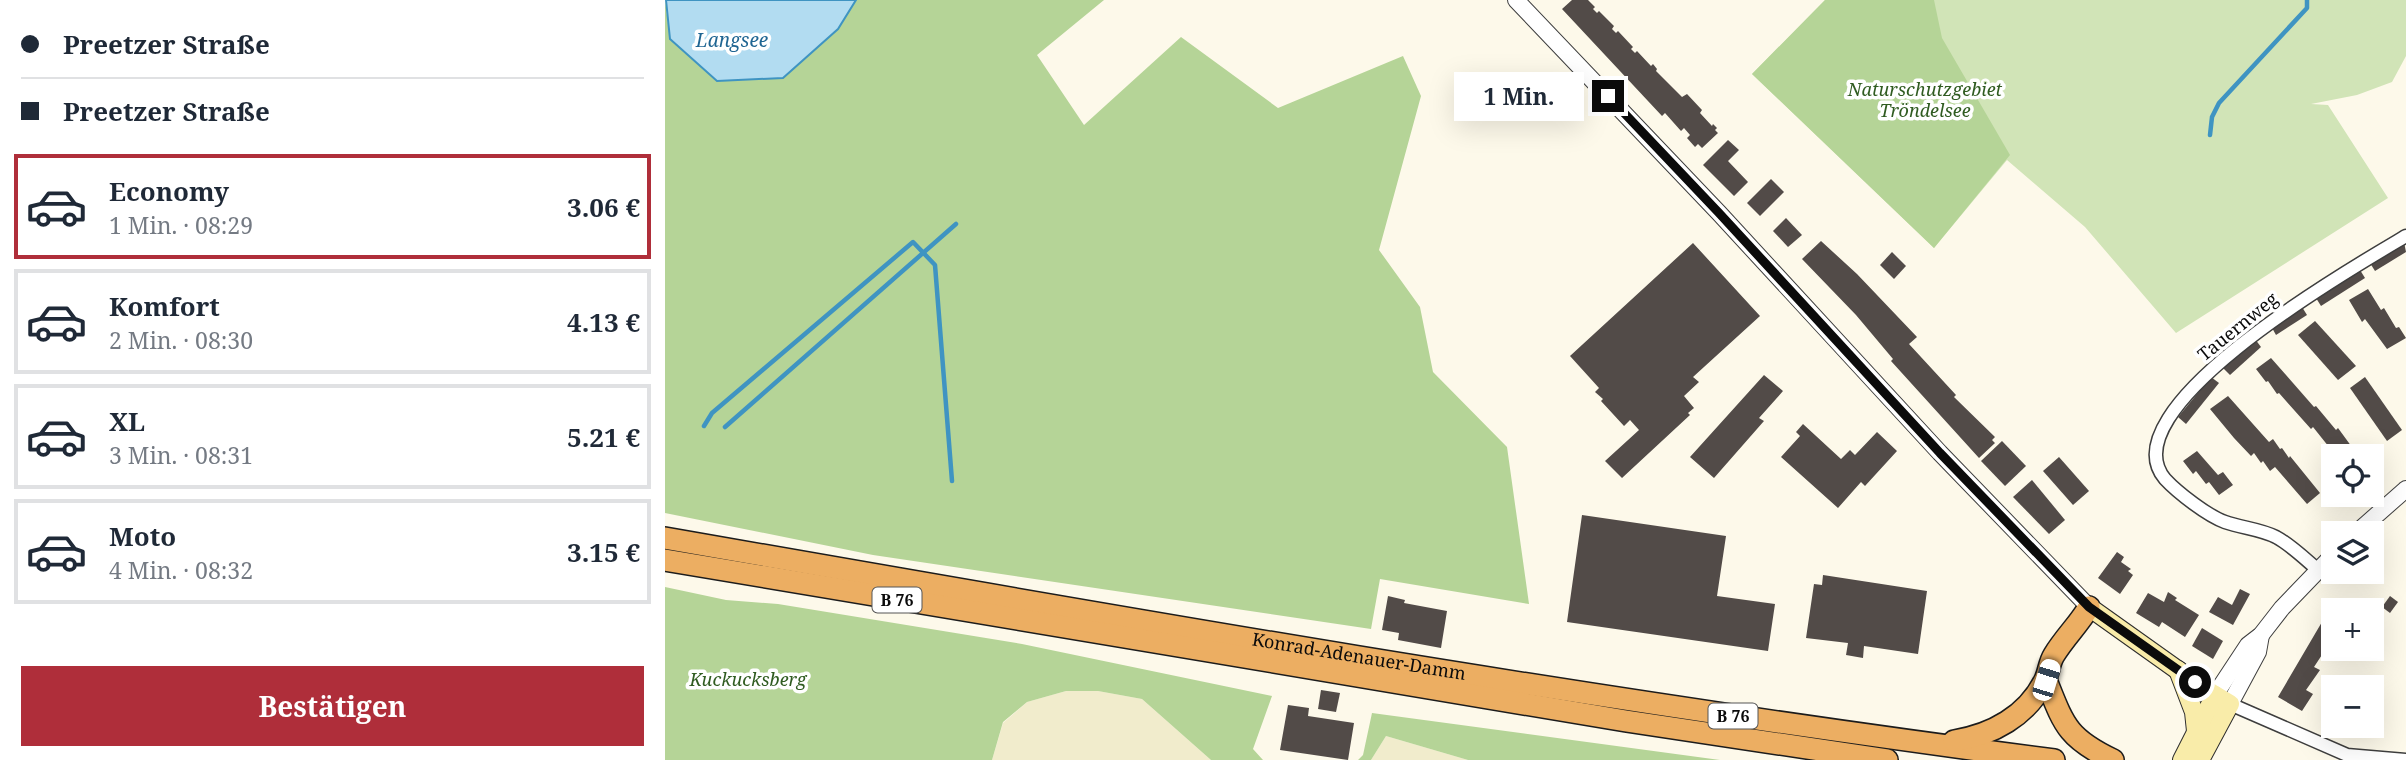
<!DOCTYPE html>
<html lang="de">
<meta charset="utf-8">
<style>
:root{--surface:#fff;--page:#f2f2f3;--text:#1f2937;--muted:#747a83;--line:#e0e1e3;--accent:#af2e3a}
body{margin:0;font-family:"Noto Serif",serif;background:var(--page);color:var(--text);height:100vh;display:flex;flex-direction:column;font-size:26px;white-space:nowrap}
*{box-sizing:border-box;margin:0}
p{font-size:23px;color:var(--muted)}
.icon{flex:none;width:38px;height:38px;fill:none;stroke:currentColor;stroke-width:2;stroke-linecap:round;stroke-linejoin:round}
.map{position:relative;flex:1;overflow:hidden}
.details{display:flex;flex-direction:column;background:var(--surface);width:665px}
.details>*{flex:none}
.guide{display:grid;align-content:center;height:154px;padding:0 21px;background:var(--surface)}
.controls{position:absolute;left:1656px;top:444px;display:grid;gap:14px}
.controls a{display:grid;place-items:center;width:63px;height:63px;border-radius:0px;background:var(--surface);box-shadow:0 7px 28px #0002;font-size:35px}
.end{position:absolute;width:32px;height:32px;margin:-16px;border:9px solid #0b0b0b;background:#fff;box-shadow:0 0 0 4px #fff}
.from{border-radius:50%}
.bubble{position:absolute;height:49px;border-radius:0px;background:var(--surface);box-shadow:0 7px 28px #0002;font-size:23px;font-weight:700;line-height:49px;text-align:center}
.car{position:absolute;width:21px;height:42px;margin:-21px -10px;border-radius:9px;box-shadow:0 0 5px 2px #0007;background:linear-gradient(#fff 24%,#345 0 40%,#fff 0 76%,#345 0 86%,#fff 0)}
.guide b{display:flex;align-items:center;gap:24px;height:66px;font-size:26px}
.guide b+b{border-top:2px solid var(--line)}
.guide i{width:18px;height:18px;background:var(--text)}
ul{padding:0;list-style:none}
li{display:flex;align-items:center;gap:21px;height:105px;margin:0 14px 10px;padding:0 7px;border:4px solid var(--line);border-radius:0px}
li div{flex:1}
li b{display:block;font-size:26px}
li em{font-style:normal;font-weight:700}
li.selected{border-color:var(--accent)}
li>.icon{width:63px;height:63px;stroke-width:1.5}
.cta{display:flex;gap:14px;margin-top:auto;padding:14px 21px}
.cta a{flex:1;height:80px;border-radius:0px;background:var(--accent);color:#fff;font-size:28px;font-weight:700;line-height:80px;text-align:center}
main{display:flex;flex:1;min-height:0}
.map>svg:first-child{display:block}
.farmland{fill:#f1eccc}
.green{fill:#d1e4b7}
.forest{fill:#b5d497}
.water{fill:#b2dcf1;stroke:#3f94c2;stroke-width:2}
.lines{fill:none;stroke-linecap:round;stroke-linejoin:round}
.stream{stroke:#3f94c2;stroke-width:4.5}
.building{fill:#524b48}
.minor-casing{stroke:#3e3e3e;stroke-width:15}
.tertiary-casing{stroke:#3e3e3e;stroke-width:18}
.secondary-casing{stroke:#2d2d2d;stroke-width:20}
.trunk-casing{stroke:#1c1c1c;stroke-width:24}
.minor{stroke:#fff;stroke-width:12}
.tertiary{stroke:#fff;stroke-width:16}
.secondary{stroke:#f9eca9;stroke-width:18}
.trunk{stroke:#ecae62;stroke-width:21}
.route{stroke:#0b0b0b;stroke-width:9}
.labels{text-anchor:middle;stroke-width:7;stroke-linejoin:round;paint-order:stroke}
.shield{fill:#fff;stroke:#545454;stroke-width:2}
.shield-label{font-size:16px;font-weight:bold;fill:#0b0b0b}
.park-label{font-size:18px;font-style:italic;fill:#305c21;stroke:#fff}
.street-label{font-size:18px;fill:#0b0b0b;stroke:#fff}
.water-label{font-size:19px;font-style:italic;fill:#1f6592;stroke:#fff}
</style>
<main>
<section class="details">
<div class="guide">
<b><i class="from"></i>Preetzer Straße</b>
<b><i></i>Preetzer Straße</b>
</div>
<ul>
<li class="selected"><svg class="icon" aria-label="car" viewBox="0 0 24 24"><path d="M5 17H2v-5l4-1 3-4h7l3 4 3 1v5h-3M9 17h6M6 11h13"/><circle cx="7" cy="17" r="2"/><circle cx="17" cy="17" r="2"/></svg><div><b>Economy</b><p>1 Min. · 08:29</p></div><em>3.06 €</em></li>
<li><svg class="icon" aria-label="car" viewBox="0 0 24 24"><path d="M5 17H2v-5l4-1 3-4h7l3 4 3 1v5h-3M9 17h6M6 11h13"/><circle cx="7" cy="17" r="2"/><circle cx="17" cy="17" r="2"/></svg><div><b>Komfort</b><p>2 Min. · 08:30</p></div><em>4.13 €</em></li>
<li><svg class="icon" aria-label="car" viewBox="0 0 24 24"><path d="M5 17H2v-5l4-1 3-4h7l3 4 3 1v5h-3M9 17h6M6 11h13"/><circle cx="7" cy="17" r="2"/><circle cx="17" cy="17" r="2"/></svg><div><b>XL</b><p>3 Min. · 08:31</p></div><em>5.21 €</em></li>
<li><svg class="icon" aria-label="car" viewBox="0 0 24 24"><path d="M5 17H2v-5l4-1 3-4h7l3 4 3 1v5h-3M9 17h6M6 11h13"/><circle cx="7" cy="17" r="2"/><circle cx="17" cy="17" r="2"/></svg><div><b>Moto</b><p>4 Min. · 08:32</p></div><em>3.15 €</em></li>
</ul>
<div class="cta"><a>Bestätigen</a></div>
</section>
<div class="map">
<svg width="1741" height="760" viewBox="0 0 1741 760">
<rect width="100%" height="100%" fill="#fdf9ea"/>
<g class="farmland">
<polygon points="401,691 433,691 477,699 546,760 327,760 338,723 362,702"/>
<polygon points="721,736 803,760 706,760"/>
</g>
<polygon class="green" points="1160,0 1741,0 1741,56 1727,82 1692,95 1646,104 1663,105 1723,198 1511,333 1420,227 1342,160 1269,248 1087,74"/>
<g class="forest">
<polygon points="0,0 5,39 52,81 118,78 173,29 191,0 439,0 372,55 419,125 516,37 613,108 738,56 756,96 714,250 755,307 768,372 842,447 864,604 715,579 706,629 208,555 0,513"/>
<polygon points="1160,0 1269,0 1277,38 1345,155 1269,248 1087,74"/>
<polygon points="0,587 61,600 113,604 357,644 607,696 588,749 598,760 546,760 477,699 433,691 401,691 362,702 338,722 327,760 0,760"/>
<polygon points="707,713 1055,760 803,760 721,736 706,760 693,760 698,755"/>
</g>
<polygon class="water" points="1,0 191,0 173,29 118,78 52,81 5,39"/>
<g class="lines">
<g class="stream">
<polyline points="1545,135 1547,117 1554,103 1642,8 1642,0"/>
<polyline points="39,426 47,413 248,242 270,265 287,481"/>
<polyline points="60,427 291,224"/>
</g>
</g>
<g class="building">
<polygon points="907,0 923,0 930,7 928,9 932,13 934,11 949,26 947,29 951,33 953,31 968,47 966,49 970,53 972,51 986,66 988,64 992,69 991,71 1017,97 1022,94 1037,110 1035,113 1047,126 1048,124 1052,128 1050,130 1053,133 1037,148 1033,144 1030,147 1022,138 1025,135 1019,128 1016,131 1000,113 997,116 897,9"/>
<polygon points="1063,140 1074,150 1063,161 1083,182 1069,196 1038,165"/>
<polygon points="1106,179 1119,192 1095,216 1082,203"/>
<polygon points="1121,218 1137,235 1123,247 1108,231"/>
<polygon points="1156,241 1192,274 1252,337 1244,344 1291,395 1289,397 1330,437 1327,440 1330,443 1314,458 1226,361 1228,359 1191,315 1137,259"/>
<polygon points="1739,242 1741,252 1710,271 1705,263"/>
<polygon points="1028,243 1095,316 1028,377 1034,382 1019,396 1029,408 1023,413 1025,415 957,478 940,461 974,430 965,420 959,426 936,401 938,399 930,392 934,388 905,356"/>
<polygon points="1227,252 1241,266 1229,279 1215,265"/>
<polygon points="1695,270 1700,278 1656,306 1651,298"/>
<polygon points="1703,289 1716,310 1719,308 1731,328 1734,327 1741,338 1722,349 1700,319 1697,322 1684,300"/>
<polygon points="1637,307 1642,315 1611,335 1606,326"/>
<polygon points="1650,321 1691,366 1673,380 1633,335"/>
<polygon points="1590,339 1596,347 1565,375 1558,368"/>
<polygon points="1606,358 1649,407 1651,406 1671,430 1673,428 1692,454 1688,457 1672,457 1648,427 1646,429 1614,393 1612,394 1603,381 1601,382 1591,369"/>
<polygon points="1099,375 1118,391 1094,418 1099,421 1049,478 1025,457"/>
<polygon points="1546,377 1554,383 1521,424 1513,417"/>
<polygon points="1700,377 1737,430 1722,441 1685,388"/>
<polygon points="1563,396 1604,442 1608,439 1615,449 1617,448 1624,458 1625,456 1655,493 1642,504 1610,467 1605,471 1598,461 1596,463 1589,453 1586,456 1569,438 1545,409"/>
<polygon points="1138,424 1176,459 1185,450 1190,455 1212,432 1232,451 1200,486 1196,482 1173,508 1116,457 1135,436 1131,432"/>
<polygon points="1337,441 1361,466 1340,486 1316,461"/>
<polygon points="1532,451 1553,475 1558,472 1568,485 1554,495 1544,482 1541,484 1531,471 1528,474 1518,461"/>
<polygon points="1394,457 1424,491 1408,505 1378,471"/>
<polygon points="1367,480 1400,520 1384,534 1348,497"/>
<polygon points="917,515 1061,536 1052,596 1110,604 1103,651 902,622"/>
<polygon points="1452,552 1459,557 1456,562 1466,569 1463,571 1468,575 1455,594 1433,578"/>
<polygon points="1158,575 1262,591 1253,654 1199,646 1198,658 1181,655 1183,643 1141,638 1149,584 1157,585"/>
<polygon points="1575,589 1585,594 1568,625 1544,612 1553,597 1567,605"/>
<polygon points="1503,592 1512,598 1510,600 1534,615 1520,637 1497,622 1494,627 1471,613 1483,593 1499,602"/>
<polygon points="723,596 740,600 739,603 782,611 776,648 733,640 734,633 717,630"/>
<polygon points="1725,596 1733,602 1725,613 1717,607"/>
<polygon points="1664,610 1668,613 1668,638 1649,667 1655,670 1641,690 1648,694 1637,711 1613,697"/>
<polygon points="1537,628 1558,641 1548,659 1527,646"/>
<polygon points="656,690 675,693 671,712 653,709"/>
<polygon points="623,705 644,708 643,716 689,723 683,760 615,750"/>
</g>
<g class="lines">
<defs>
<g id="minor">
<path d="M1653,570C1640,559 1626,545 1611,537C1595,529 1577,528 1560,522C1543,516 1513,493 1500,479C1440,408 1694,264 1741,236"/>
<polyline points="1565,704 1682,755 1741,760"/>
</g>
<g id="tertiary">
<polyline points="851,0 1054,213 1275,453 1424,607"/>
<polyline points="1690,534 1741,489"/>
<polyline points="1550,695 1583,645 1596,635 1617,608 1668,555"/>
<polyline points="1565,704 1593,652 1596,635"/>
</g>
<g id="secondary">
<polyline points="1424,607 1535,686 1565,704 1535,760"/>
<polyline points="1513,670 1529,712 1531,731"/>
<polyline points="1517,760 1550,695"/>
</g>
<g id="trunk">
<path id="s1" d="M0,538C462,619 924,700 1389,760"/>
<polyline points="0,560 961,721 1222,760"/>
<path d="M1381,680C1399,725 1402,738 1448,760"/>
<path d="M1289,741C1327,735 1362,716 1380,680C1384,672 1384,663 1389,655C1400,637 1414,624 1424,607"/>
</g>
</defs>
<use href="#minor" class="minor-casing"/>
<use href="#tertiary" class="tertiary-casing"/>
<use href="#secondary" class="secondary-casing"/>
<use href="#trunk" class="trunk-casing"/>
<use href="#minor" class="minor"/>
<use href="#tertiary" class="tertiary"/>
<use href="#secondary" class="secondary"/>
<use href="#trunk" class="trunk"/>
</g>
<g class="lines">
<polyline class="route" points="943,96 1054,213 1275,453 1424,607 1530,682"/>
</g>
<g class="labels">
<g class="shield">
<rect x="207.5" y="587.5" width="49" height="25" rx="5"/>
<rect x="1043.5" y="703.5" width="49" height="25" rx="5"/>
</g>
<g class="shield-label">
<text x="232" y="606">B 76</text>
<text x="1068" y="722">B 76</text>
</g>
<g class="park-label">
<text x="1260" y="96">Naturschutzgebiet<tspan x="1260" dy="21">Tröndelsee</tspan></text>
<text x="83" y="686">Kuckucksberg</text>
</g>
<g class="street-label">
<text transform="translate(1573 327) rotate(-39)" y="6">Tauernweg</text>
<text dy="6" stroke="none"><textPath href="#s1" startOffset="704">Konrad-Adenauer-Damm</textPath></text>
</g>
<g class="water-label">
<text x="67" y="47">Langsee</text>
</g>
</g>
</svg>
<div class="controls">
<a><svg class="icon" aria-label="locate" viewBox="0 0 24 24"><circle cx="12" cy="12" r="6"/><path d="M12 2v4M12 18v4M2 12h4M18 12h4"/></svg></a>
<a><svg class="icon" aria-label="layers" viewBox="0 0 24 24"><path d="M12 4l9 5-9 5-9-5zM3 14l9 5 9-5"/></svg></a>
<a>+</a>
<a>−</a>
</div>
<i class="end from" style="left:1530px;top:682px"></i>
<i class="end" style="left:943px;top:96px"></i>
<div class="bubble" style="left:789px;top:72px;width:130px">1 Min.</div>
<i class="car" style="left:1381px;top:680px;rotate:17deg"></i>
</div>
</main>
